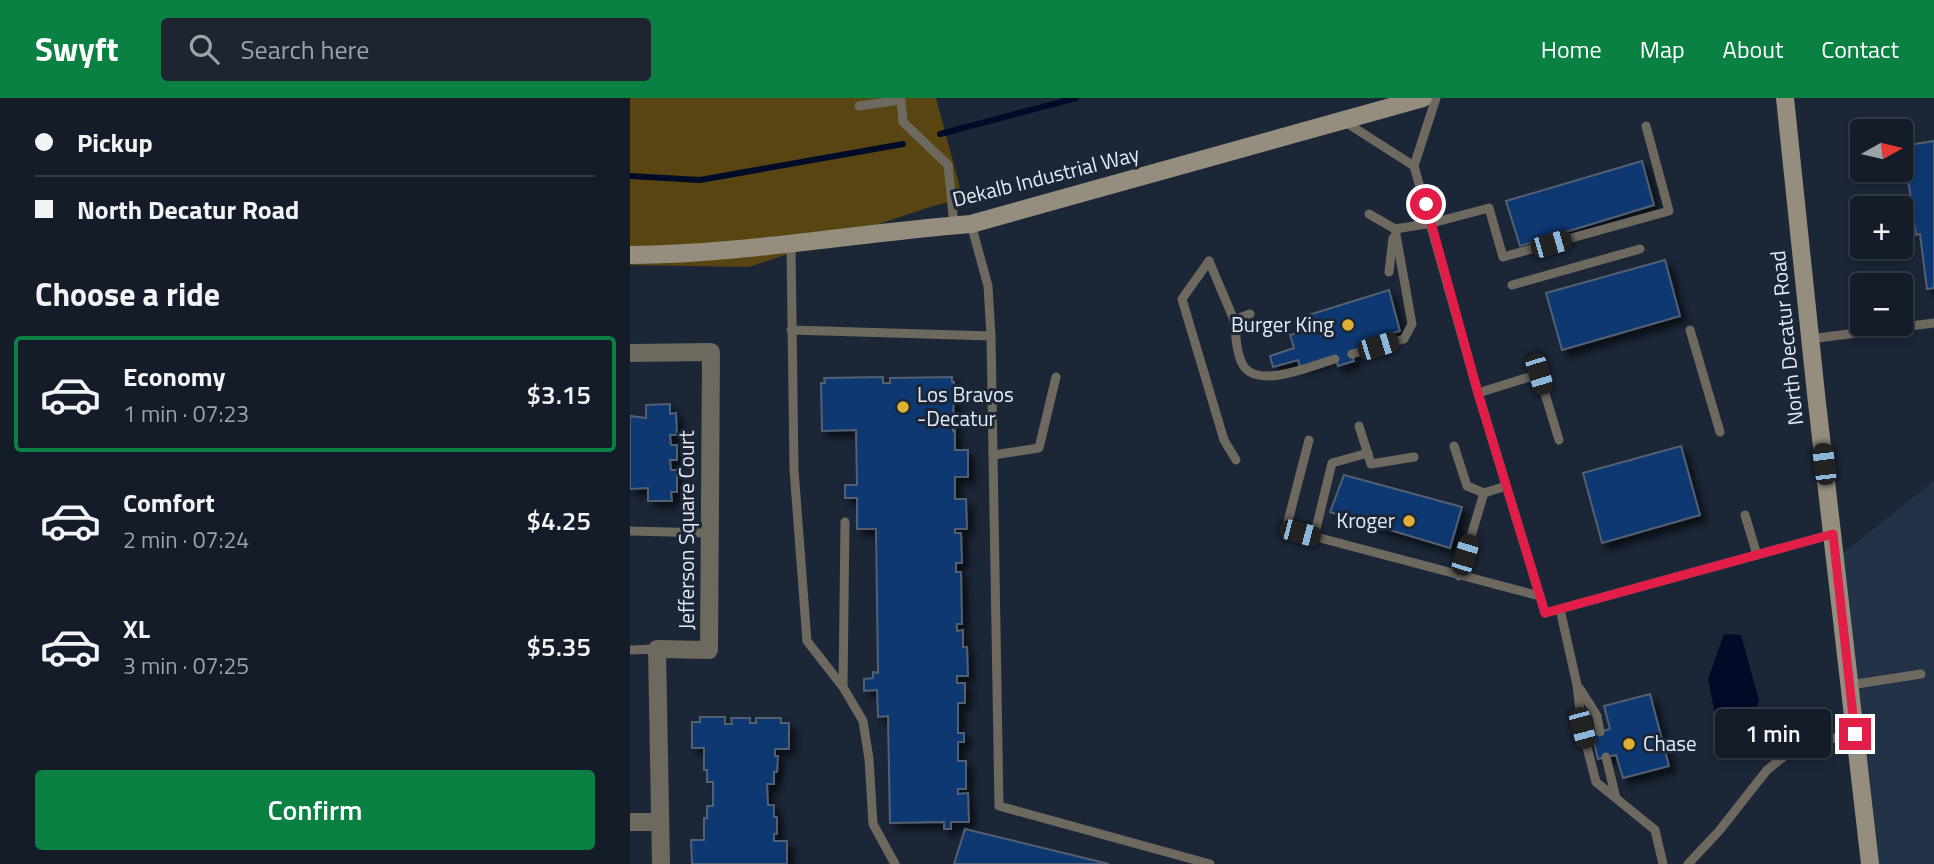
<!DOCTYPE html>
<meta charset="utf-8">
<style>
:root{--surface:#141c29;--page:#1d2531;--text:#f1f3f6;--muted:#9da1a8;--line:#333a46;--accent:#0b8043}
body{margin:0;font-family:"Titillium Web",sans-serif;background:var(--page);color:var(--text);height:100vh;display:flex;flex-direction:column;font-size:26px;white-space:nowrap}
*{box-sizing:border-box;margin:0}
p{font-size:23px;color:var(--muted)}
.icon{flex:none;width:38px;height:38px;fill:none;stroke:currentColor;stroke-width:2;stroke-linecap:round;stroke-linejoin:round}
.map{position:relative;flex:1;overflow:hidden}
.panel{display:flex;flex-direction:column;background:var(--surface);width:630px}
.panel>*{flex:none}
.banner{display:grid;align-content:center;height:154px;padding:0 35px;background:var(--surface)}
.needle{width:46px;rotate:82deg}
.fabs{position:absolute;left:1220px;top:21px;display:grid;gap:14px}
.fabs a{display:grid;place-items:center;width:63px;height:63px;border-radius:7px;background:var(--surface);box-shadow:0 4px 10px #0003,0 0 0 2px var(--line);font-size:35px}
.end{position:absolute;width:32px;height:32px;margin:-16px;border:9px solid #e11d48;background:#fff;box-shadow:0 0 0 4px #fff}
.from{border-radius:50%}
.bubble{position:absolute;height:49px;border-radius:7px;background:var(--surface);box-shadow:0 4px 10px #0003,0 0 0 2px var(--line);font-size:23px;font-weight:600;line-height:49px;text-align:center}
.car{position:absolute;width:21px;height:42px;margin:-21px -10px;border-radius:9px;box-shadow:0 0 5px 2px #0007;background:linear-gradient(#222 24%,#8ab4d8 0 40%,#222 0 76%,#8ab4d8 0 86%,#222 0)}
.banner b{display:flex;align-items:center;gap:24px;height:66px;font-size:26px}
.banner b+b{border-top:2px solid var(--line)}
.banner i{width:18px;height:18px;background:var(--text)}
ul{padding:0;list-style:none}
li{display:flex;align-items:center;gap:21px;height:116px;margin:0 14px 10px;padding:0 21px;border:4px solid transparent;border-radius:7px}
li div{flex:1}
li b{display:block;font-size:26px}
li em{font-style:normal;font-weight:600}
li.current{border-color:var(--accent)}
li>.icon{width:63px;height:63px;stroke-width:1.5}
h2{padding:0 35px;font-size:32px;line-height:84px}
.cta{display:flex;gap:14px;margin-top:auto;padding:14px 35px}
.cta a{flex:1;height:80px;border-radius:7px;background:var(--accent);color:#fff;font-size:28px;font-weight:600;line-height:80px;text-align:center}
header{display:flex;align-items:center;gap:42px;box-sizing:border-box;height:98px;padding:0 35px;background:var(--accent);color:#fff}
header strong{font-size:33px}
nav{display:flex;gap:38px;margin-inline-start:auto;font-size:24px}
.search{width:490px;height:63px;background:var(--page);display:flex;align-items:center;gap:18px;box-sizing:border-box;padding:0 24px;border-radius:7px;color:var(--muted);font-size:26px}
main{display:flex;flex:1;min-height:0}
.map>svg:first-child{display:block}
.built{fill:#223247}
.green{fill:#594512}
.water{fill:#000b28}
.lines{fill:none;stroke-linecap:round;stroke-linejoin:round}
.stream{stroke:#000b28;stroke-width:6}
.building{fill:#0c3972;stroke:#525f72;stroke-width:2;filter:url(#shadow)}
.lane{stroke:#6d695f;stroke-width:9}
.street{stroke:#6d695f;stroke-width:18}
.secondary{stroke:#958e7f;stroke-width:18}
.route{stroke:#e11d48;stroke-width:9}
.poi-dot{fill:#e0b034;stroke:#1b2637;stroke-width:2.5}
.labels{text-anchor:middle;stroke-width:6;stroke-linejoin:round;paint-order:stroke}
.street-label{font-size:21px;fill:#e2eaf5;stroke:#1b2637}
.poi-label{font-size:21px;fill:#e2eaf5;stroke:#1b2637;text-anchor:end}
</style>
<header>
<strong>Swyft</strong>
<div class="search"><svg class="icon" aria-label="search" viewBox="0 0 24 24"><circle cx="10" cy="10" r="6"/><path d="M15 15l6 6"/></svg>Search here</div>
<nav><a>Home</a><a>Map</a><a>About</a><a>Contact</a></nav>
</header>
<main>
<section class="panel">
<div class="banner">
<b><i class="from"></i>Pickup</b>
<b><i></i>North Decatur Road</b>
</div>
<h2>Choose a ride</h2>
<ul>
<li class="current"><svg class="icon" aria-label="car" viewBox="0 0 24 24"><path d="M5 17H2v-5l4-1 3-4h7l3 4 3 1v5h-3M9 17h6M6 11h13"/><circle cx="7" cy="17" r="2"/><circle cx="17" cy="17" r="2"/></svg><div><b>Economy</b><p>1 min · 07:23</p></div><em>$3.15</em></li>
<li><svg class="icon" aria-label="car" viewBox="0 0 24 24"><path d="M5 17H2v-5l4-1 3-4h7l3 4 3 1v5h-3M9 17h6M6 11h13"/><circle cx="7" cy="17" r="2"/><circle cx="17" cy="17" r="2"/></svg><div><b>Comfort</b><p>2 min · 07:24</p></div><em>$4.25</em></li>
<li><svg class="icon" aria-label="car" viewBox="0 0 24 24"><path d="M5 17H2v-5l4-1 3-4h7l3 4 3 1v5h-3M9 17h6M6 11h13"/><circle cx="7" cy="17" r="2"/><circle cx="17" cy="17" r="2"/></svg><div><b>XL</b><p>3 min · 07:25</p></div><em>$5.35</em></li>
</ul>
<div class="cta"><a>Confirm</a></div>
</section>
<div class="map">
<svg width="1304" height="766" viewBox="0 0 1304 766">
<defs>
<filter id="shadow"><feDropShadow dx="6" dy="6" stdDeviation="3.5" flood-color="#0009"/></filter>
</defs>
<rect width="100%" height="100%" fill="#1b2637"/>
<polygon class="built" points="1304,383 1304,766 1242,766 1210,457"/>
<polygon class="green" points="0,0 306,0 333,101 303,108 119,169 0,167"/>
<polygon class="water" points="1094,536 1111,537 1129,602 1119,639 1105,654 1090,642 1078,581"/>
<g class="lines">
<g class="stream">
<polyline points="310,36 446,0"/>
<polyline points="0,78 70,82 273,46"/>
</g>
</g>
<g class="building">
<polygon points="1304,43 1304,190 1297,191 1290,136 1286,137 1275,60 1285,46"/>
<polygon points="1012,63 1024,107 890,148 876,103"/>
<polygon points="1035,162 1050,218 932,252 916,195"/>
<polygon points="759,192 770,233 752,238 754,244 721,254 724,263 708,268 705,259 670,269 668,262 643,269 640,258 664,250 660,237 670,234 666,221"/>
<polygon points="253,279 253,285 260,285 260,280 322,279 322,284 324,284 323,333 325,332 325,352 338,352 338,379 325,379 325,401 336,401 337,431 325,431 325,435 331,435 332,465 326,465 326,474 331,474 332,526 327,526 327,533 333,532 333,549 337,549 338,578 327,578 327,585 335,585 335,605 328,605 328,635 334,635 334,644 328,644 328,663 336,663 336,691 328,691 328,696 338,695 339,724 321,724 321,731 314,731 314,724 260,725 258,618 248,619 247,592 234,593 234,581 243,580 243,574 248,575 246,431 227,431 227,400 215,400 215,387 227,387 226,332 192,333 191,285 195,285 194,280"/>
<polygon points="40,306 40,316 46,315 47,337 40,337 41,347 47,347 47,362 40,362 41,372 47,372 47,394 41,394 42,403 18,403 18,390 0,391 0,318 16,320 16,307"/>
<polygon points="1051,348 1070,417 972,445 953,375"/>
<polygon points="714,377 832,409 820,450 700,414"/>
<polygon points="1020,596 1039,668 993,680 986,657 968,661 962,636 980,631 974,608"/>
<polygon points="70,619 95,619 95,626 102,626 101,620 120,620 120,625 126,625 126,620 151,620 151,625 159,625 159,651 145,651 145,658 148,658 147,674 144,674 144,686 137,686 138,707 144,707 144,719 147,719 147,736 144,736 144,743 157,743 157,766 62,766 61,742 74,742 74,720 77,720 77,708 83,708 83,684 77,684 77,672 74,672 74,650 62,650 62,624 70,624"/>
<polygon points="335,731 479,766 324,766"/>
</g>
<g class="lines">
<g class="lane">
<polyline points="806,0 784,68 848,295 915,515 1203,436"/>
<polyline points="229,8 271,2 273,24 318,67 324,127"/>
<polyline points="712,22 784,68"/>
<polyline points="739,116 765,131 802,125 859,110 873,159 1039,113 1016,28"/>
<polyline points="341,126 358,188 361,238 369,708 580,766"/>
<polyline points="161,147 164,372 177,543 213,589 233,623 239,661 243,726 265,766"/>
<polyline points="579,163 552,201 594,342 606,362"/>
<polyline points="579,163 604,222 620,216"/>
<polyline points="759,174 763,140"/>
<polyline points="882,187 1010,151"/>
<path d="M604,222C606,236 606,259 615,270C632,290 684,267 705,261"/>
<polyline points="161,232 361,238"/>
<polyline points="1060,232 1090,334"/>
<polyline points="1180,241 1304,225"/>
<polyline points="722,256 774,241 782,226 765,131"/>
<polyline points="848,295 909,276 929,342"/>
<polyline points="729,328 741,366 784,359"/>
<polyline points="679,342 656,431 910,498"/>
<polyline points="824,348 837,388 854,395"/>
<polyline points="363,357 409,350 426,279"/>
<polyline points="1115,417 1127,457"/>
<polyline points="0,433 79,435"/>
<polyline points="684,439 702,365 738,355"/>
<polyline points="829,478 854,395 876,388"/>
<polyline points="930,511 947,587 952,630 966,684 1025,732 1033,766"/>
<polyline points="0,552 27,551"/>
<polyline points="1220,587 1291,576"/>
<polyline points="213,589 215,424"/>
<polyline points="950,591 967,618 970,634"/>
<polyline points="976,659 986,700"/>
<polyline points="1058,766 1089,733 1137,672 1157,656 1184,644 1225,636"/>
</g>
<g class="street">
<polyline points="0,255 81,254 79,552 27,551 31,766"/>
<polyline points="0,724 29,724"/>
</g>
<g class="secondary">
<polyline points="1155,0 1186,296 1240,766"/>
<path d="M0,157C115,156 226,135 341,126L793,0"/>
</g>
</g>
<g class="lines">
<polyline class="route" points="796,106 848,295 915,515 1203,436 1225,636"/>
</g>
<g class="poi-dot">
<circle cx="718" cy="227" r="7"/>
<circle cx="273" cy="309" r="7"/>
<circle cx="779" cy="423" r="7"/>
<circle cx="999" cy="646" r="7"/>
</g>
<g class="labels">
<g class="street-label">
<text transform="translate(416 79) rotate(-14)" y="7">Dekalb Industrial Way</text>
<text transform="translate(1157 240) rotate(-96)" y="7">North Decatur Road</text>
<text transform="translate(57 432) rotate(-90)" y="7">Jefferson Square Court</text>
</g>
<g class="poi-label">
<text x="704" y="234">Burger King</text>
<text x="287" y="304" text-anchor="start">Los Bravos<tspan x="287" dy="24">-Decatur</tspan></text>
<text x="765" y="430">Kroger</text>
<text x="1013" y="653" text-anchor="start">Chase</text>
</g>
</g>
</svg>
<div class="fabs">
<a><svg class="needle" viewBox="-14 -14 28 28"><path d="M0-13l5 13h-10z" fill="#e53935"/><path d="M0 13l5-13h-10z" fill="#9da1a8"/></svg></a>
<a>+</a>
<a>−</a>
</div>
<i class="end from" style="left:796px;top:106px"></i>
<i class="end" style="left:1225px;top:636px"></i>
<div class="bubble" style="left:1085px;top:611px;width:116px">1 min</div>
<i class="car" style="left:921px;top:146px;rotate:74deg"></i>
<i class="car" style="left:748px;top:248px;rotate:73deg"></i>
<i class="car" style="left:909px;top:276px;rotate:163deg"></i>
<i class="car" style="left:1194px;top:366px;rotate:353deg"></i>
<i class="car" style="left:670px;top:435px;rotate:105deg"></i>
<i class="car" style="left:835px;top:457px;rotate:17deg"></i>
<i class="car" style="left:952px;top:630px;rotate:165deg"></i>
</div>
</main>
